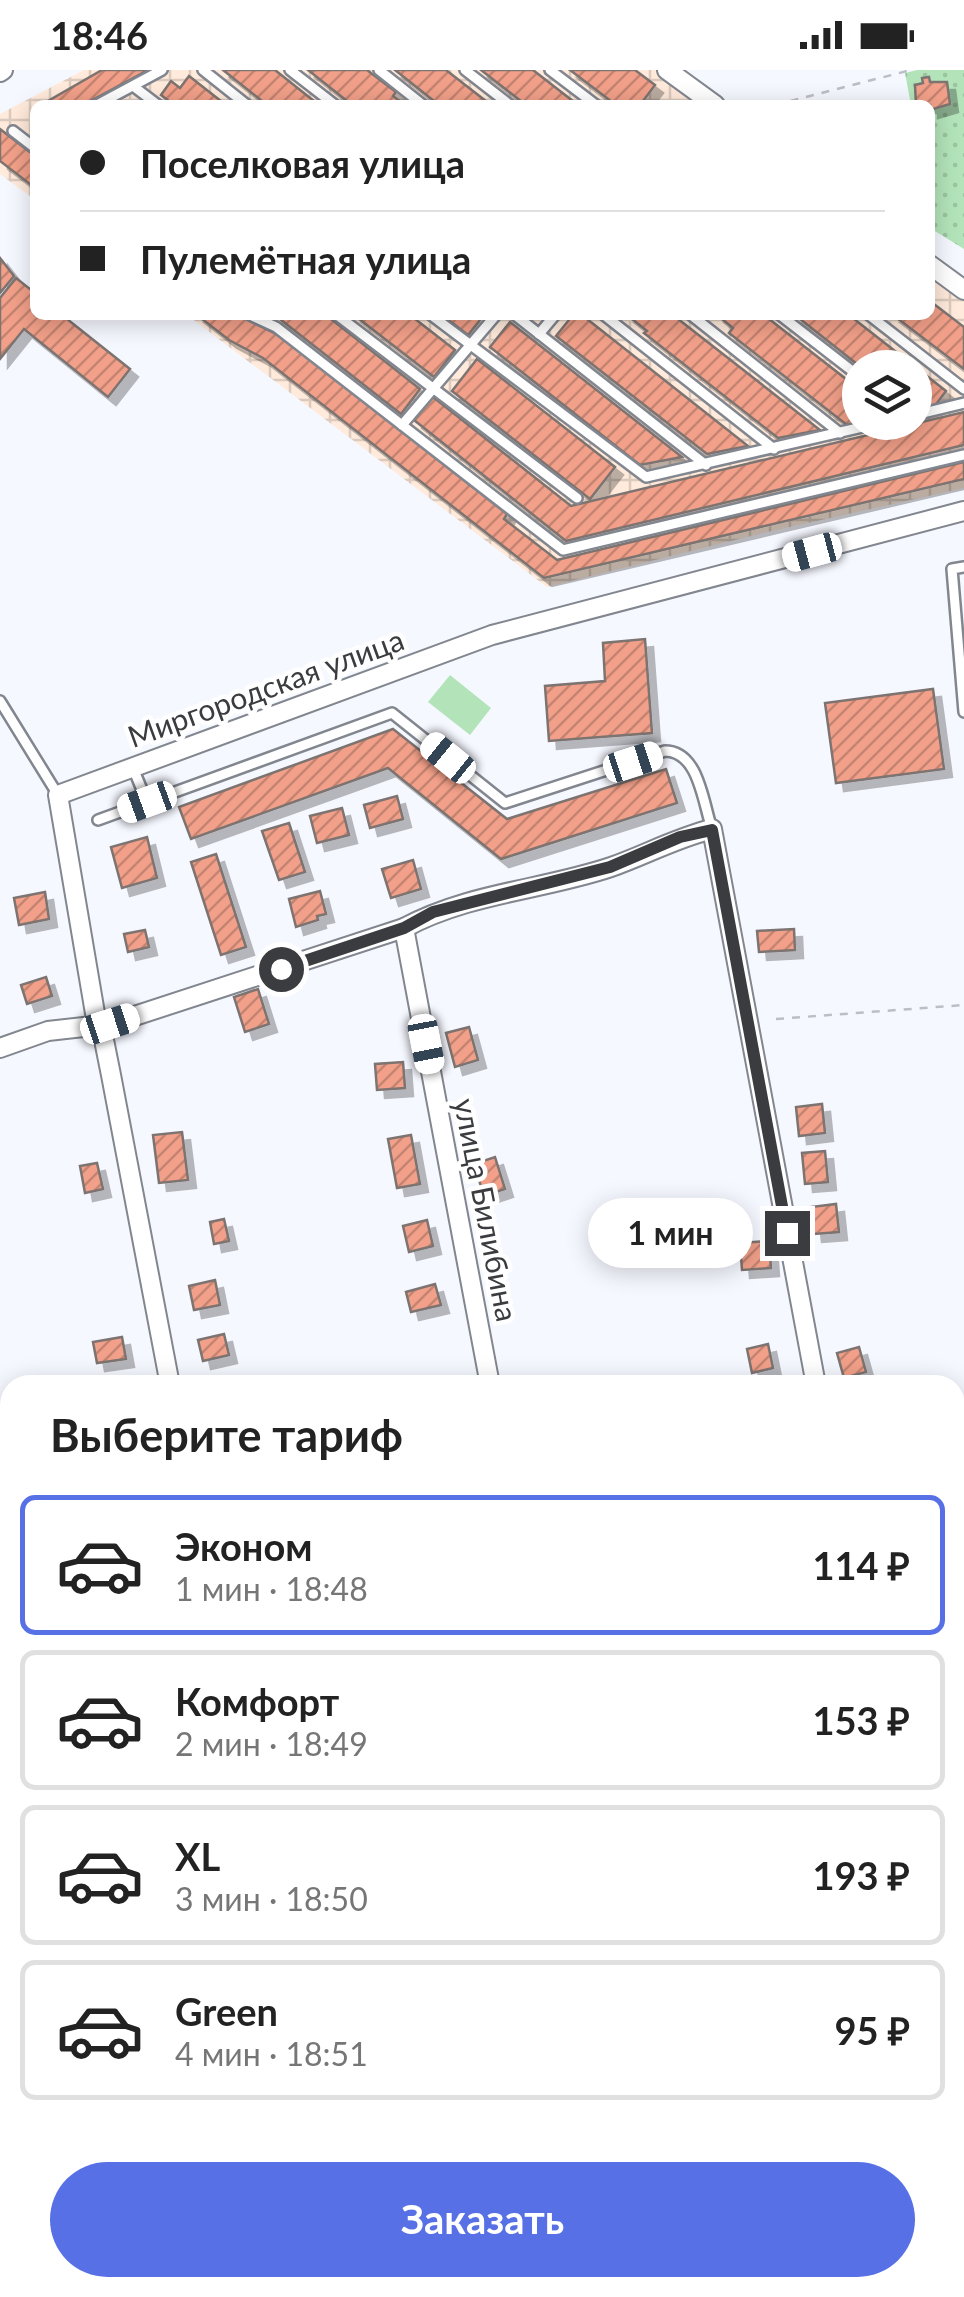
<!DOCTYPE html>
<html lang="ru">
<meta charset="utf-8">
<style>
:root{--surface:#fff;--page:#f6f6f6;--text:#222;--muted:#767676;--line:#e0e0e0;--accent:#5870e6}
body{margin:0;font-family:Lato,sans-serif;background:var(--page);color:var(--text);height:100vh;display:flex;flex-direction:column;font-size:38px;white-space:nowrap}
*{box-sizing:border-box;margin:0}
p{font-size:32px;color:var(--muted)}
.icon{flex:none;width:55px;height:55px;fill:none;stroke:currentColor;stroke-width:2;stroke-linecap:round;stroke-linejoin:round}
.map{position:relative;flex:1;overflow:hidden}
.side{position:absolute;left:0px;top:1305px;width:965px;height:922px;display:flex;flex-direction:column;background:var(--surface);border-radius:30px 30px 0 0;box-shadow:0 5px 25px #0003}
.side>*{flex:none}
.hud{position:absolute;left:30px;top:30px;width:905px;height:220px;border-radius:15px;box-shadow:0 5px 25px #0003;display:grid;align-content:center;height:220px;padding:0 50px;background:var(--surface)}
.buttons{position:absolute;left:842px;top:280px;display:grid;gap:20px}
.buttons a{display:grid;place-items:center;width:90px;height:90px;border-radius:50%;background:var(--surface);box-shadow:0 5px 25px #0003;font-size:50px}
.end{position:absolute;width:45px;height:45px;margin:-22px;border:12px solid #3b3c40;background:#fff;box-shadow:0 0 0 5px #fff}
.from{border-radius:50%}
.bubble{position:absolute;height:70px;border-radius:35px;background:var(--surface);box-shadow:0 5px 25px #0003;font-size:32px;font-weight:700;line-height:70px;text-align:center}
.car{position:absolute;width:30px;height:60px;margin:-30px -15px;border-radius:12px;box-shadow:0 0 8px 2px #0007;background:linear-gradient(#fff 24%,#345 0 40%,#fff 0 76%,#345 0 86%,#fff 0)}
.hud b{display:flex;align-items:center;gap:35px;height:95px;font-size:38px}
.hud b+b{border-top:2px solid var(--line)}
.hud i{width:25px;height:25px;background:var(--text)}
ul{padding:0;list-style:none}
li{display:flex;align-items:center;gap:30px;height:140px;margin:0 20px 15px;padding:0 30px;border:5px solid var(--line);border-radius:15px}
li div{flex:1}
li b{display:block;font-size:38px}
li em{font-style:normal;font-weight:700}
li.current{border-color:var(--accent)}
li>.icon{width:90px;height:90px;stroke-width:1.5}
h2{padding:0 50px;font-size:45px;line-height:120px}
.action{display:flex;gap:20px;margin-top:auto;padding:20px 50px}
.action a{flex:1;height:115px;border-radius:60px;background:var(--accent);color:#fff;font-size:40px;font-weight:700;line-height:115px;text-align:center}
.status{display:flex;justify-content:space-between;align-items:center;height:70px;padding:0 50px;background:var(--surface);direction:ltr}
.status svg{height:28px;fill:currentColor}
.map>svg:first-child{display:block}
.industrial{fill:url(#industrial-grid);fill-rule:evenodd}
.park{fill:#b3e4b9}
.garden{fill:url(#garden-dots)}
.building{fill:url(#building-hatch);stroke:#7d7370;stroke-width:2.5;filter:url(#shadow)}
.lines{fill:none;stroke-linecap:round;stroke-linejoin:round}
.lane-casing{stroke:#82868f;stroke-width:14}
.street-casing{stroke:#82868f;stroke-width:22}
.secondary-casing{stroke:#82868f;stroke-width:28}
.path{stroke:#bdbec5;stroke-width:2.5;stroke-dasharray:8 8;stroke-linecap:butt}
.lane{stroke:#fff;stroke-width:9}
.street{stroke:#fff;stroke-width:18}
.secondary{stroke:#fff;stroke-width:22}
.route{stroke:#3b3c40;stroke-width:12}
.labels{text-anchor:middle;stroke-width:9;stroke-linejoin:round;paint-order:stroke}
.street-label{font-size:30px;fill:#3b3c40;stroke:#fff}
</style>
<div class="status"><b>18:46</b><svg viewBox="0 0 49 12"><path d="M0 12V9h3v3zM5 12V6h3v6zM10 12V3h3v9zM15 12V0h3v12zM26 1h20v11H26zM47 4h2v5h-2z"/></svg></div>
<div class="map">
<svg width="964" height="2227" viewBox="0 0 964 2227">
<defs>
<pattern id="industrial-grid" width="8" height="8" patternUnits="userSpaceOnUse" patternTransform="scale(2.5)"><rect width="8" height="8" fill="#ffeadb"/><path d="M0 4h8M4 0v8" fill="none" stroke="#dbcabd"/></pattern>
<pattern id="garden-dots" width="8" height="8" patternUnits="userSpaceOnUse" patternTransform="scale(2.5)"><rect width="8" height="8" fill="#b3e4b9"/><path d="M2 2h.1M6 6h.1" fill="none" stroke="#9bc4a0" stroke-width="1.8" stroke-linecap="round"/></pattern>
<pattern id="building-hatch" width="6" height="6" patternUnits="userSpaceOnUse" patternTransform="scale(2.5)"><rect width="6" height="6" fill="#f2a089"/><path d="M-1 1l2-2M0 6l6-6M5 7l2-2" fill="none" stroke="#c58471"/></pattern>
<filter id="shadow"><feDropShadow dx="8" dy="8" stdDeviation="0" flood-color="#0004"/></filter>
</defs>
<rect width="100%" height="100%" fill="#f6f8ff"/>
<g class="industrial">
<polygon points="84,0 661,0 708,35 35,35 35,130 0,104 0,44"/>
<path d="M930,204L964,230V418L759,464L547,517L187,245H930ZM860,298H915V352H860Z"/>
</g>
<polygon class="park" points="450,605 491,638 470,665 428,632"/>
<polygon class="garden" points="917,0 964,0 964,179 930,158 930,35 911,35 905,3"/>
<g class="building">
<polygon points="102,0 148,0 83,35 41,35"/>
<polygon points="223,0 275,0 319,35 267,35"/>
<polygon points="308,0 367,0 396,22 393,26 405,35 352,35"/>
<polygon points="395,0 446,0 491,35 439,35"/>
<polygon points="481,0 533,0 578,35 526,35"/>
<polygon points="570,0 635,0 655,15 640,35 616,35"/>
<polygon points="189,6 226,35 174,35 161,25 171,11 180,18"/>
<polygon points="929,7 930,12 947,12 950,34 930,40 930,35 916,35 915,15 923,13 922,8"/>
<polygon points="0,59 35,86 35,118 0,91"/>
<polygon points="0,188 14,206 0,223"/>
<polygon points="16,208 35,223 35,245 62,245 130,299 108,327 24,259 0,289 0,228"/>
<polygon points="930,231 964,257 964,299 893,245 930,245"/>
<polygon points="197,245 238,245 280,266 507,444 504,449 557,490 964,392 964,409 544,508 263,288 229,270"/>
<polygon points="265,245 326,245 420,319 401,344 276,246 272,251"/>
<polygon points="354,245 410,245 455,280 434,307"/>
<polygon points="442,245 484,245 468,265"/>
<polygon points="573,245 582,245 748,376 707,384 556,266"/>
<polygon points="627,245 673,245 820,360 778,368 644,263 647,261"/>
<polygon points="717,245 764,245 860,320 862,352 847,355 729,263 733,258"/>
<polygon points="795,245 849,245 946,321 934,337 920,342 915,339 915,298 862,298"/>
<polygon points="510,252 682,387 640,395 490,277"/>
<polygon points="477,289 615,397 590,429 452,321"/>
<polygon points="433,327 571,436 964,342 964,375 566,471 414,350"/>
<polygon points="645,569 652,663 549,671 545,616 605,611 603,573"/>
<polygon points="933,619 944,699 836,713 825,633"/>
<polygon points="393,659 507,749 666,699 677,733 501,789 388,698 191,769 179,737"/>
<polygon points="397,726 403,749 370,758 364,735"/>
<polygon points="342,738 349,765 317,773 310,746"/>
<polygon points="289,753 305,802 279,810 262,761"/>
<polygon points="147,767 157,808 122,818 111,777"/>
<polygon points="216,784 246,877 221,885 191,792"/>
<polygon points="413,790 421,819 391,828 382,799"/>
<polygon points="320,821 326,844 317,846 318,850 296,857 289,829"/>
<polygon points="45,822 49,849 19,855 14,828"/>
<polygon points="794,859 795,880 759,882 757,861"/>
<polygon points="145,860 149,877 128,882 124,864"/>
<polygon points="46,907 52,926 27,934 21,915"/>
<polygon points="258,919 269,954 245,962 234,927"/>
<polygon points="469,957 478,990 455,997 446,963"/>
<polygon points="403,992 405,1018 377,1020 375,994"/>
<polygon points="822,1034 825,1063 799,1066 796,1037"/>
<polygon points="182,1062 188,1110 159,1113 153,1065"/>
<polygon points="411,1065 420,1114 397,1118 388,1069"/>
<polygon points="825,1081 828,1112 805,1114 802,1083"/>
<polygon points="495,1087 505,1119 484,1126 474,1094"/>
<polygon points="97,1093 103,1119 85,1123 80,1096"/>
<polygon points="836,1134 839,1162 814,1164 811,1137"/>
<polygon points="224,1149 229,1171 214,1174 210,1152"/>
<polygon points="427,1150 433,1176 409,1182 403,1156"/>
<polygon points="769,1171 771,1198 742,1200 740,1173"/>
<polygon points="215,1210 220,1235 194,1240 189,1216"/>
<polygon points="435,1214 441,1235 411,1242 406,1222"/>
<polygon points="224,1264 229,1285 203,1291 198,1270"/>
<polygon points="122,1267 126,1289 97,1293 93,1272"/>
<polygon points="768,1274 773,1298 752,1303 747,1279"/>
<polygon points="859,1277 866,1302 844,1308 837,1283"/>
<polygon points="955,1605 962,1605 964,1640 955,1641"/>
<polygon points="3,2159 10,2162 10,2197 0,2193"/>
</g>
<g class="lines">
<defs>
<g id="lane">
<polyline points="203,0 247,35"/>
<polyline points="290,0 335,35"/>
<polyline points="379,0 423,35"/>
<polyline points="465,0 510,35"/>
<polyline points="550,0 596,35"/>
<polyline points="133,16 158,35"/>
<polyline points="97,35 162,0"/>
<polyline points="13,61 35,78"/>
<polyline points="250,245 276,257 402,355"/>
<polyline points="337,245 577,428"/>
<polyline points="431,245 646,407 884,352"/>
<polyline points="496,245 402,355 563,480 964,385"/>
<polyline points="515,245 706,395"/>
<polyline points="604,245 774,379"/>
<polyline points="691,245 840,363"/>
<polyline points="780,245 860,307"/>
<polyline points="869,245 964,319"/>
<polyline points="539,264 555,245"/>
<polyline points="915,345 964,333"/>
<polyline points="964,497 952,499 964,642"/>
<polyline points="0,631 58,725"/>
<polyline points="133,698 147,732"/>
<path d="M98,750L392,643L505,733L665,681C699,681 703,733 712,759"/>
</g>
<g id="street">
<polyline points="667,0 715,35"/>
<polyline points="0,2 3,0"/>
<polyline points="930,195 964,220"/>
<polyline points="404,858 490,1315"/>
<path d="M0,978L48,961L110,954L404,858C468,823 543,820 611,797C645,785 676,768 712,759L816,1315"/>
<polyline points="170,1315 111,1005 103,965 97,955 58,725 492,565 964,441"/>
<polyline points="955,1686 964,1685"/>
<polyline points="0,2065 10,2051"/>
<polyline points="261,2218 278,2227"/>
</g>
<g id="secondary">
<polyline points="0,1824 10,1830"/>
<polyline points="778,2218 797,2227"/>
</g>
</defs>
<use href="#lane" class="lane-casing"/>
<use href="#street" class="street-casing"/>
<use href="#secondary" class="secondary-casing"/>
<g class="path">
<polyline points="775,35 911,0"/>
<polyline points="776,949 964,935"/>
<polyline points="955,2079 964,2075"/>
<polyline points="662,2227 678,2218"/>
</g>
<use href="#lane" class="lane"/>
<use href="#street" class="street"/>
<use href="#secondary" class="secondary"/>
</g>
<g class="lines">
<polyline class="route" points="281,899 404,858 433,842 610,797 680,767 712,760 787,1163"/>
</g>
<g class="labels">
<g class="street-label">
<text transform="translate(266 619) rotate(-20)" y="10">Миргородская улица</text>
<text transform="translate(485 1140) rotate(79)" y="10">улица Билибина</text>
</g>
</g>
</svg>
<div class="buttons">
<a><svg class="icon" aria-label="layers" viewBox="0 0 24 24"><path d="M12 4l9 5-9 5-9-5zM3 14l9 5 9-5"/></svg></a>
</div>
<i class="end from" style="left:281px;top:899px"></i>
<i class="end" style="left:787px;top:1163px"></i>
<div class="bubble" style="left:588px;top:1128px;width:165px">1 мин</div>
<i class="car" style="left:812px;top:482px;rotate:255deg"></i>
<i class="car" style="left:448px;top:688px;rotate:309deg"></i>
<i class="car" style="left:633px;top:692px;rotate:72deg"></i>
<i class="car" style="left:147px;top:732px;rotate:250deg"></i>
<i class="car" style="left:110px;top:954px;rotate:72deg"></i>
<i class="car" style="left:426px;top:974px;rotate:169deg"></i>
<div class="hud">
<b><i class="from"></i>Поселковая улица</b>
<b><i></i>Пулемётная улица</b>
</div>
<section class="side">
<h2>Выберите тариф</h2>
<ul>
<li class="current"><svg class="icon" aria-label="car" viewBox="0 0 24 24"><path d="M5 17H2v-5l4-1 3-4h7l3 4 3 1v5h-3M9 17h6M6 11h13"/><circle cx="7" cy="17" r="2"/><circle cx="17" cy="17" r="2"/></svg><div><b>Эконом</b><p>1 мин · 18:48</p></div><em>114 ₽</em></li>
<li><svg class="icon" aria-label="car" viewBox="0 0 24 24"><path d="M5 17H2v-5l4-1 3-4h7l3 4 3 1v5h-3M9 17h6M6 11h13"/><circle cx="7" cy="17" r="2"/><circle cx="17" cy="17" r="2"/></svg><div><b>Комфорт</b><p>2 мин · 18:49</p></div><em>153 ₽</em></li>
<li><svg class="icon" aria-label="car" viewBox="0 0 24 24"><path d="M5 17H2v-5l4-1 3-4h7l3 4 3 1v5h-3M9 17h6M6 11h13"/><circle cx="7" cy="17" r="2"/><circle cx="17" cy="17" r="2"/></svg><div><b>XL</b><p>3 мин · 18:50</p></div><em>193 ₽</em></li>
<li><svg class="icon" aria-label="car" viewBox="0 0 24 24"><path d="M5 17H2v-5l4-1 3-4h7l3 4 3 1v5h-3M9 17h6M6 11h13"/><circle cx="7" cy="17" r="2"/><circle cx="17" cy="17" r="2"/></svg><div><b>Green</b><p>4 мин · 18:51</p></div><em>95 ₽</em></li>
</ul>
<div class="action"><a>Заказать</a></div>
</section>
</div>
